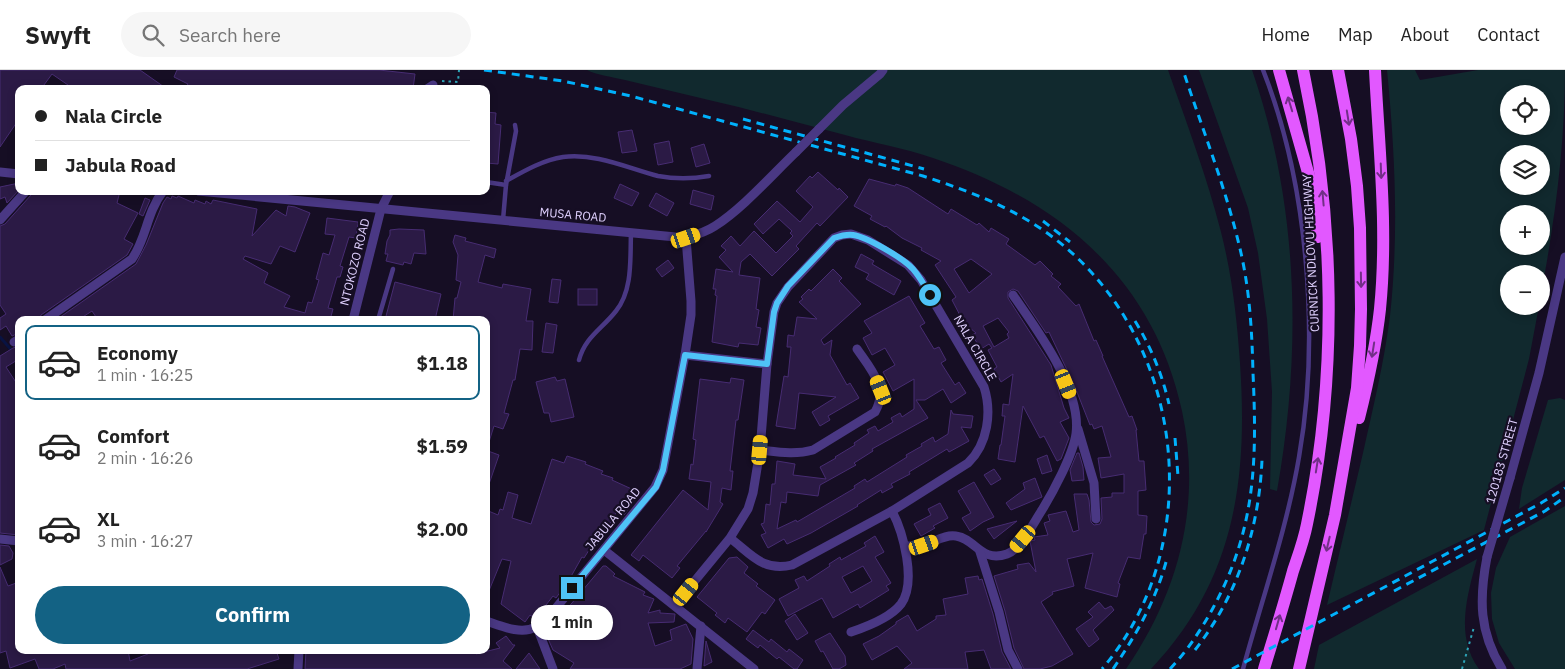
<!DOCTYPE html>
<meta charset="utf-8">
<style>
:root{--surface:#fff;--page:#f6f6f6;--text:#222;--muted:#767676;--line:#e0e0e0;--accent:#136284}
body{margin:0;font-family:"IBM Plex Sans",sans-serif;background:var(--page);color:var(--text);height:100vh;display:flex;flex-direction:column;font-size:19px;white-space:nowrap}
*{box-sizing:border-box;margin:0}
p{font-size:16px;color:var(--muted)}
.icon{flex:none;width:28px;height:28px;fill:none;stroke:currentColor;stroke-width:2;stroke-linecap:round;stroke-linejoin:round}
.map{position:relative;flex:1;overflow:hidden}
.panel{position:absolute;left:15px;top:246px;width:475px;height:338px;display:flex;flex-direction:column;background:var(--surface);border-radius:10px;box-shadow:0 2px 8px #0003}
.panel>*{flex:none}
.banner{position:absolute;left:15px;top:15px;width:475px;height:110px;border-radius:10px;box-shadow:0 2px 8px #0003;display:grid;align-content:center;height:110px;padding:0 20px;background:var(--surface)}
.controls{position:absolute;left:1500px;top:15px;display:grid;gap:10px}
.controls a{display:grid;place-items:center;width:50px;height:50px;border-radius:50%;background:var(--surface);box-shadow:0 2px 8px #0003;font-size:25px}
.end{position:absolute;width:22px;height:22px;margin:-11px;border:6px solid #4fc3f7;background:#111;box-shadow:0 0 0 2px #111}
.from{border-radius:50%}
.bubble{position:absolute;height:35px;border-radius:18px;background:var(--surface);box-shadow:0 2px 8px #0003;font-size:16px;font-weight:700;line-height:35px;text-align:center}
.car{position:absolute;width:15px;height:30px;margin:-15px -8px;border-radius:6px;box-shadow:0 0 4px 1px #0007;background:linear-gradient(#f5c518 24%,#345 0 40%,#f5c518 0 76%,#345 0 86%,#f5c518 0)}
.banner b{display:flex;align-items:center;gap:18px;height:48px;font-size:19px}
.banner b+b{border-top:1px solid var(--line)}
.banner i{width:12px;height:12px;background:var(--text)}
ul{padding:9px 0 0;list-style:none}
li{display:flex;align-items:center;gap:15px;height:75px;margin:0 10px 8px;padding:0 10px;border:2px solid transparent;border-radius:10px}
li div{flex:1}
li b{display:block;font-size:19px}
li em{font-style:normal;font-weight:700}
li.current{border-color:var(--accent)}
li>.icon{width:45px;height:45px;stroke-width:1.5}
.action{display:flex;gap:10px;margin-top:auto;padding:10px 20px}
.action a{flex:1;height:58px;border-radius:30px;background:var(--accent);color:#fff;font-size:20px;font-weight:700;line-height:58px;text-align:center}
header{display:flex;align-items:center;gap:30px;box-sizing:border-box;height:70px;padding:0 25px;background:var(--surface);border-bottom:1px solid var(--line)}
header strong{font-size:24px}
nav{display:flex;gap:28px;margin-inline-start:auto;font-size:18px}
.search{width:350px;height:45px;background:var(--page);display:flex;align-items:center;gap:12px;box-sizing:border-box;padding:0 18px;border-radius:28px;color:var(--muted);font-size:19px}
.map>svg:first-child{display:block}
.green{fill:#11292e;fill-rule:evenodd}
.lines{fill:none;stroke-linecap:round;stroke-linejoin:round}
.stream{stroke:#091342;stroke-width:3}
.building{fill:#2b1a45;stroke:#472c72;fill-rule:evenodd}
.path{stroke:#2da4b7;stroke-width:2;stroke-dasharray:2.5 4;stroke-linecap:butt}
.lane{stroke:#4a3884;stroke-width:4.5}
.street{stroke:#4a3884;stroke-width:9}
.primary{stroke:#e258ff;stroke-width:12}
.rail{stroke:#00b1fc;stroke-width:3;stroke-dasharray:8 6;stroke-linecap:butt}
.street-bridge{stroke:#4a3884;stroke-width:9}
.oneway{stroke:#722f87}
.route{stroke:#4fc3f7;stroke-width:6}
.labels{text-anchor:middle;stroke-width:4.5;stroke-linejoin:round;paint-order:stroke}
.street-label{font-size:12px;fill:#e0d1ff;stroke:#160e24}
</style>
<header>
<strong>Swyft</strong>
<div class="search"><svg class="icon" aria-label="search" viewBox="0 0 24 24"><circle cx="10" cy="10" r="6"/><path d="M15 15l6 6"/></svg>Search here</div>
<nav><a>Home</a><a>Map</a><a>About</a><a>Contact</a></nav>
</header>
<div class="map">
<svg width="1565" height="599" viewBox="0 0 1565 599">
<rect width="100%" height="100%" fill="#160e24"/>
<g class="green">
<path d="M587,0H1168C1187,54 1207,107 1221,162C1232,205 1237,249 1240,293C1248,410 1235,510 1151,599H1126C1179,522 1202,434 1182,341C1153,207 1058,130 933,88C904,78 874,73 845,65C801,54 757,41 713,31C684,24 654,17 625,10C613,7 596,5 587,0Z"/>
<path d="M1199,0H1252C1299,135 1302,281 1277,421L1270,419L1272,322L1267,249L1258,183L1248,138Z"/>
<path d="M1387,0H1415L1420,10L1478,0H1565C1565,75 1555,150 1541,224V204H1509V236H1539L1529,289L1484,460L1327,535C1339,484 1351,434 1363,383C1373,338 1384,293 1390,246C1399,163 1395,82 1387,0ZM1509,24H1541V56H1509ZM1509,84H1541V116H1509ZM1509,144H1541V176H1509Z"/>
<polygon points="1560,328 1565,330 1565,410 1519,439 1522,418 1548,330"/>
<polygon points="1565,436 1565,599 1515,599 1499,573 1492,549 1491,523 1496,498 1510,467"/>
<path d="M1477,489C1467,526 1455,566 1479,599H1314L1319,575Z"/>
</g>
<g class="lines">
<polyline class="stream" points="0,267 14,283"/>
</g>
<g class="building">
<polygon points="0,0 140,0 167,19 65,19 68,15 52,4 41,19 19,19 19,49 0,77"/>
<polygon points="177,0 379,0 415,4 413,19 184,19 188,14 174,7"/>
<polygon points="486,42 496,43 495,54 501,55 498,94 486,93"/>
<polygon points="632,60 637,81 622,83 618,62"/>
<polygon points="669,71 673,92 658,95 654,74"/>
<polygon points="704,74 710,93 696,97 691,78"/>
<polygon points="818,102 838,120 839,118 848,127 820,156 817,153 796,176 799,179 772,206 750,184 741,192 739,205 760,208 756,239 759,240 756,257 761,258 758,275 739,273 738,277 712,272 717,226 715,225 716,219 713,219 716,199 733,202 719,187 726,180 721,176 731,166 740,176 754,161 776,183 793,166 790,163 792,161 779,149 763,164 754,154 777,131 800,152 813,137 796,121 810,106 812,108"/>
<path d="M869,109L895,116L896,114L908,118L948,144L951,139L977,155L979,153L989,162L991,158L1009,169L1006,174L1035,195L1040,191L1053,204L1051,206L1061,214L1058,217L1076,236L1079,234L1094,271L1096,270L1103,286H1102L1129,347L1132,346L1137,360H1136L1139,391H1144L1146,420L1138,421V445L1147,446L1146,464H1144L1140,489L1128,487L1118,513L1120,514L1117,527L1085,518L1093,483L1067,489L1074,516L1052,522L1053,524L1041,532L1073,584L1052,596L1040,599H1024L1014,578L1005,541L994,506L1018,499L1017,495L1029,493L1036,502L1030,471L1035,470L1034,467L1048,465L1044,453L1050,451L1048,445L1066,441L1073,462L1079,460L1074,424H1087L1089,430L1091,452L1094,455L1100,454L1102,449L1101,428L1112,427V423H1124V404L1101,408L1098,388L1111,387L1102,356L1094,359L1092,354L1090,355L1075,317L1049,262L1046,263L1018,221L1013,219L1008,222V228L1051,295L1064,338L1069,348L1060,352L1069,368L1061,389L1057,391L1044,366L1040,368L1023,336L1015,392L998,389L1000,375H1001L1005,346H1002L1003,334L1009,335L1013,304L1001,312L994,299L997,297L988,280L992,278L989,274L981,279L972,265L976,263L964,253L952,230L956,227L935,195L941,191L921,180L922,178L902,168L886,156L885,157L870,149L872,146L854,136ZM971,189L992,204L969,223L954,199ZM998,248L1009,262L1007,264L1009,268L994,277L983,256Z"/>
<polygon points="19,113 19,120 7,133 5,127 0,129 0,117"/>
<polygon points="620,114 639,123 632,136 614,128"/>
<polygon points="693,120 714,126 711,140 690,134"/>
<polygon points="32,121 120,121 117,133 138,143 124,169 133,174 127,185 41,245 39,250 19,250 19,263 12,266 6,256 0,260 0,248 6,244 0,235 0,156 5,154 31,125"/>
<polygon points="656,123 674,133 667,146 649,136"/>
<polygon points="172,126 177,128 178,126 194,133 195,130 205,134 206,131 211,134 213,130 257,139 252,166 276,140 286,146 288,136 295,137 310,143 295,182 280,176 271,194 245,186 243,189 268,203 264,213 290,226 284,237 305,243 308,232 312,233 319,210 316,209 323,183 329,185 335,165 325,164 327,148 358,152 356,168 349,167 340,196 343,197 340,207 337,207 328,238 333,239 330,250 288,250 276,247 276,250 246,250 234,247 234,249 229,248 229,250 145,250 142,246 136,250 98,250 92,241 78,250 56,250 136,194 146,175 163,133 167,127 171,129"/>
<polygon points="145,128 150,130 143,146 139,144"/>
<polygon points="399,159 424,160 426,184 414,183 411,194 404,192 403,195 386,191 388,184 385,184 387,171 390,165 390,160"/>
<polygon points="455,165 466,168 465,171 496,179 494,188 485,185 478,212 502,218 503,214 531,219 526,251 533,251 532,280 520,279 515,310 513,310 504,343 509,344 503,359 494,356 488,375 486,374 486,250 453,250 455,228 457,228 461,212 456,210 458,185 453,172"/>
<polygon points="861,184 874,191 872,194 901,211 894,225 866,209 869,204 855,197"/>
<polygon points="668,190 674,198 662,207 656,199"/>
<polygon points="833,199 842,208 839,211 861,234 821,270 824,275 832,270 830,285 847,315 850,313 859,328 828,346 830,350 820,356 812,342 836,327 799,323 795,359 776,356 784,306 788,307 791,277 787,277 788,265 794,266 797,247 817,249 799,232 803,229 801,227 809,219 811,221"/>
<polygon points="552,209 561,210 558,233 549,232"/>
<polygon points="395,212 441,224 435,250 385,250"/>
<rect x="578" y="219" width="19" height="16"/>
<polygon points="909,226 925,253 920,256 934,279 939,277 946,290 941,293 955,315 959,312 966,323 951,333 943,319 925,330 916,330 928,348 872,379 873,381 854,393 856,395 820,415 818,426 787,422 786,433 781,432 777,459 796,450 797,452 855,418 854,416 865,409 867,412 907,387 906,385 922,376 921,374 933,367 935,372 948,364 951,340 953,344 973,346 971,358 961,357 969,371 949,382 947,379 924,393 909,402 910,404 891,414 893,417 882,423 881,420 857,435 858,436 811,463 787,474 784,469 768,478 761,465 766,463 761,454 764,453 766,434 770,435 772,414 775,414 777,391 795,394 793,405 826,409 820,397 836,388 835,387 855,375 854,373 869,363 867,360 875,356 878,361 893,352 891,348 900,343 902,347 914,339 914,309 893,321 883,302 895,295 885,278 872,285 863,268 872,263 864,251"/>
<polygon points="546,253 557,255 553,283 542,282"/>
<polygon points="19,276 19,289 6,297 19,317 19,465 0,463 0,286 13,278"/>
<polygon points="555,307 557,311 565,309 574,347 551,352 549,343 544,343 536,312"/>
<polygon points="731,308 744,310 738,350 736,350 730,401 733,401 731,420 722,418 720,432 723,434 706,462 706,461 677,496 680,498 672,508 643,485 639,491 631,485 683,420 708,440 711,412 689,409 691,394 693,395 696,370 693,369 700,309 730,313"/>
<polygon points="488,381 499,385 488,417 486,417 486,386"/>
<polygon points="1077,383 1079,383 1083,397 1084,410 1072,411 1070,400"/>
<polygon points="1047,385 1052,401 1042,404 1037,389"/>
<polygon points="567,386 586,392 585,394 603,401 601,404 613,408 612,410 636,421 626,443 624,445 617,441 600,471 594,479 591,477 584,488 582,487 569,510 556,528 553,526 539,544 538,543 534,548 530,545 525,552 501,534 511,491 502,489 486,528 486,440 498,445 500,439 503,440 508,422 518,425 512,448 531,454 552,389 564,393"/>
<polygon points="994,399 1001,409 991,415 984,405"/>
<polygon points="1035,408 1042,427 1011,440 1006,433 1025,419 1023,413"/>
<polygon points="974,412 994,447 983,452 970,461 962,448 971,443 958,421"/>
<polygon points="940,433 948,448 933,456 935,458 921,466 914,454 931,445 928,439"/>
<polygon points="1017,451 994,469 987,459"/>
<path d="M875,466L884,482L875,487L891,513L886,516L889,520L860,538L858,534L833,548L822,528L788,546L779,529L799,518L795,510L804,506L807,511L830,496L829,494L840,487L841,490L866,476L864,473ZM863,496L872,511L851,523L842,507Z"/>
<polygon points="0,475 9,476 13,483 12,489 0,495"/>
<polygon points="737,487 748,497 744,503 758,514 756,516 775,530 765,544 762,542 747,562 728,548 725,553 715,545 717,543 697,527 729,488"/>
<polygon points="603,496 606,496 615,504 613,506 645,522 643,525 654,529 648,543 660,540 660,543 675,544 674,552 648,553 655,576 672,570 670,560 686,554 693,569 691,594 680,599 570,599 574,593 553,580 546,564"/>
<polygon points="0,497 8,516 19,512 19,580 128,580 130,591 148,584 148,580 276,580 279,589 247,599 66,599 65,594 53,599 39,599 35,589 10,598 6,581 0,583"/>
<polygon points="978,506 979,510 982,509 993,544 1002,582 1011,599 991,599 984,580 965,582 968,599 904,599 912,593 897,576 872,590 863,574 879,566 896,554 896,552 908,545 917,561 936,549 936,546 946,545 943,529 968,524 965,508"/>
<polygon points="1099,532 1105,539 1111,536 1114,540 1093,560 1099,569 1089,577 1076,559 1093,547 1088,542"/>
<polygon points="795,544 808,563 797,570 785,551"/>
<polygon points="753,560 769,572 771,569 787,582 789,579 803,590 797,599 794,599 779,587 777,589 760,575 758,578 746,569"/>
<polygon points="830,563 845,586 846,595 839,599 833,599 823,581 821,582 815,571"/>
<polygon points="506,566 513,575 515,575 503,591 512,599 305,599 306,580 340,582 340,580 351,580 351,582 372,580 476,580 476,584 500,578 496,573"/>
<polygon points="706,571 712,592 704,596"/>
<polygon points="529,583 540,599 516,599"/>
</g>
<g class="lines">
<g class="path">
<polyline points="442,11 458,12 459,0"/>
<polyline points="1462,599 1474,557"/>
</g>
<g class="lane">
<path d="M506,111C524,101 543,90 563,87C597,83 627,98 658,106C674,109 692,109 709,106"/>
<polyline points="486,112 506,115 503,150"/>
<polyline points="506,115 516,61 515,55"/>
<polyline points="378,250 393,199"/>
<path d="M579,290C585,267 602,259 616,241C633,220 630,188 631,163"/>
<path d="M1243,599C1262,529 1287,458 1299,387C1320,267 1308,114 1263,0"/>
</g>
<g class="street">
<polyline points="427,19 433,15"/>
<polyline points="819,59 843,35 880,4 883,0"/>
<polyline points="0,102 19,104"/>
<path d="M198,121L686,168C696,165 706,162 715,156C742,139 772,105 796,82"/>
<polyline points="0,150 26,121"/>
<path d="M45,250L132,189C147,167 146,144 163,121"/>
<polyline points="353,250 381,139 390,121"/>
<polyline points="14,272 19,269"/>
<polyline points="685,285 767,294"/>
<polyline points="1078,359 1094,413 1096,449"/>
<path d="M760,380C778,382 795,385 813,380L875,342C889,318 870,298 857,279"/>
<polyline points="1510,408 1539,303 1565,187"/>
<polyline points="0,469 19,471"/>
<path d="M905,476C911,476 918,476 924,475C935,472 945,464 956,466C976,469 981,493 1007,484C1021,479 1034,452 1042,440C1053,422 1073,385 1076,364C1082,319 1037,260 1013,225"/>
<polyline points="604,480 754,599"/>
<polyline points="980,482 999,542 1008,580 1018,599"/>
<path d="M1487,487C1479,529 1479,562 1502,599"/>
<path d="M675,535L730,468L748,439L753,423L760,380L767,294L774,242L777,233L788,217L834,168L842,165L851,164L868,170L908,195L921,210L984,317C992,342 988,374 968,393L892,441L792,495C763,502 751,484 730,468"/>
<path d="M486,551C501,556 521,565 536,557C542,554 546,548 551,544L655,417L663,400L685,285L691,245V231L686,168"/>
<polyline points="537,557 553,599"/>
<path d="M851,562C866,557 891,547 901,534C917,512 903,462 892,441"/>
<polyline points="298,599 299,580"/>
<polyline points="697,599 701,556"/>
</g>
<g class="primary">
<polyline points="1279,0 1309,106 1318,167"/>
<path d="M1359,348C1368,312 1376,276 1380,239C1388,159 1379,80 1375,0"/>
<path d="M1264,599C1274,566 1284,534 1293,501C1298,486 1304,470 1307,454C1338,304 1335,149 1303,0"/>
<polyline points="1299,599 1335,445 1357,318 1360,276 1361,239 1360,158 1357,116 1351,69 1338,0"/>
</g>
<g class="rail">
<path d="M484,0L563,11L631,26L923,106C975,123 1022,141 1064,176C1187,279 1206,477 1102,599"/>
<polyline points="743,49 924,99"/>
<polyline points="1043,151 1070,172"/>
<path d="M1135,251C1151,277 1162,304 1169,334"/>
<polyline points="1175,368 1178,406"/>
<polyline points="1394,521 1545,441 1565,427"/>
<path d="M1195,580C1238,525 1259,459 1262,390"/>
<path d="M1113,599C1136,565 1155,532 1166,492"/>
<path d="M1170,599C1187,581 1201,560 1213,538C1256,459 1257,390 1253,303C1252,263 1250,223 1241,183C1227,121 1203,61 1183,0"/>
<polyline points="1232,599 1541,433 1565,418"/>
</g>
<g class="street-bridge">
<polyline points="796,82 819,59"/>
<polyline points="1487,487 1510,408"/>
</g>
</g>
<defs><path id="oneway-shaft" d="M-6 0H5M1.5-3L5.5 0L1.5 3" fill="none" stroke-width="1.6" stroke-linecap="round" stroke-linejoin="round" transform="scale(1.25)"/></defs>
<g class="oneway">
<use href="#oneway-shaft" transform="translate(1290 34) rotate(-107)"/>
<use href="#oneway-shaft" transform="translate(1348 48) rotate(81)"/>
<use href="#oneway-shaft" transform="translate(1381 101) rotate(88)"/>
<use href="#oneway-shaft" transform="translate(1323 128) rotate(-95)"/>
<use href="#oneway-shaft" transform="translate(1361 210) rotate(89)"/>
<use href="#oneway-shaft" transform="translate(1373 280) rotate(99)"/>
<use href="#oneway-shaft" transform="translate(1317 395) rotate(-81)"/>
<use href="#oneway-shaft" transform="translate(1328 474) rotate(103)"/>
<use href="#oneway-shaft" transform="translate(1278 552) rotate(-74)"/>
</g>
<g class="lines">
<path class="route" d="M572,518L656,417L663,400L685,285L767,294L774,242L777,233L788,216L834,168C840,166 846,164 853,165C867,167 903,188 913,199C920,207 925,216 930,225"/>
</g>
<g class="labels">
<g class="street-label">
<text transform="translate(573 145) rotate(5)" y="4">MUSA ROAD</text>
<text transform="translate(1311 183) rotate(-93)" y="4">CURNICK NDLOVU HIGHWAY</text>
<text transform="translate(355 192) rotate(-76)" y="4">NTOKOZO ROAD</text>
<text transform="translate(975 278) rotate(60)" y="4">NALA CIRCLE</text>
<text transform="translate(1502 391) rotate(-74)" y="4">120183 STREET</text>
<text transform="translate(613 449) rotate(-50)" y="4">JABULA ROAD</text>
</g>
</g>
</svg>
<div class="controls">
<a><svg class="icon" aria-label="locate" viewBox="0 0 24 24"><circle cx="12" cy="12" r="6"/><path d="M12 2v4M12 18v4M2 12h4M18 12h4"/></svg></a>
<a><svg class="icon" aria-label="layers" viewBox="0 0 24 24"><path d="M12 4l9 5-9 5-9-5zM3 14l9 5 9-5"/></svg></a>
<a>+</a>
<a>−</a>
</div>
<i class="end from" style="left:930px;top:225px"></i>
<i class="end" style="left:572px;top:518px"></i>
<div class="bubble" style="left:531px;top:535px;width:82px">1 min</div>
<i class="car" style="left:686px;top:168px;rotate:71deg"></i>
<i class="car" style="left:1066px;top:314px;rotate:158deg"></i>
<i class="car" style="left:881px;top:320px;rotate:338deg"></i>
<i class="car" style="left:760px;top:380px;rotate:5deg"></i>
<i class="car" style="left:1023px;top:469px;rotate:220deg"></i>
<i class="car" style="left:924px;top:475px;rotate:71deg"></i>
<i class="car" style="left:686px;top:522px;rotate:39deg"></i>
<div class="banner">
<b><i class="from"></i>Nala Circle</b>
<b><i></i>Jabula Road</b>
</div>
<section class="panel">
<ul>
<li class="current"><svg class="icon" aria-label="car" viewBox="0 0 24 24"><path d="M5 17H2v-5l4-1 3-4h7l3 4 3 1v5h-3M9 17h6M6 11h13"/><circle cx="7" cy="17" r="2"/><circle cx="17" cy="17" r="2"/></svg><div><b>Economy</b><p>1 min · 16:25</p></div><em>$1.18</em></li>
<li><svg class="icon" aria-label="car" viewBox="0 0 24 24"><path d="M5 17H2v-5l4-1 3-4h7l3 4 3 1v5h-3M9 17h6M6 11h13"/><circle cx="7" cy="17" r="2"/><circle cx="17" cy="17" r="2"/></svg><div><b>Comfort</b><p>2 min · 16:26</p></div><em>$1.59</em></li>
<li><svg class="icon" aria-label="car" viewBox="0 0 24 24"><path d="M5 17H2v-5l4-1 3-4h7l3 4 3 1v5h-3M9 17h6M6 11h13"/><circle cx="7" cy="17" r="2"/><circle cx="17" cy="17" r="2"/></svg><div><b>XL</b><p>3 min · 16:27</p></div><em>$2.00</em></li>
</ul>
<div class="action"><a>Confirm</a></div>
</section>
</div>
